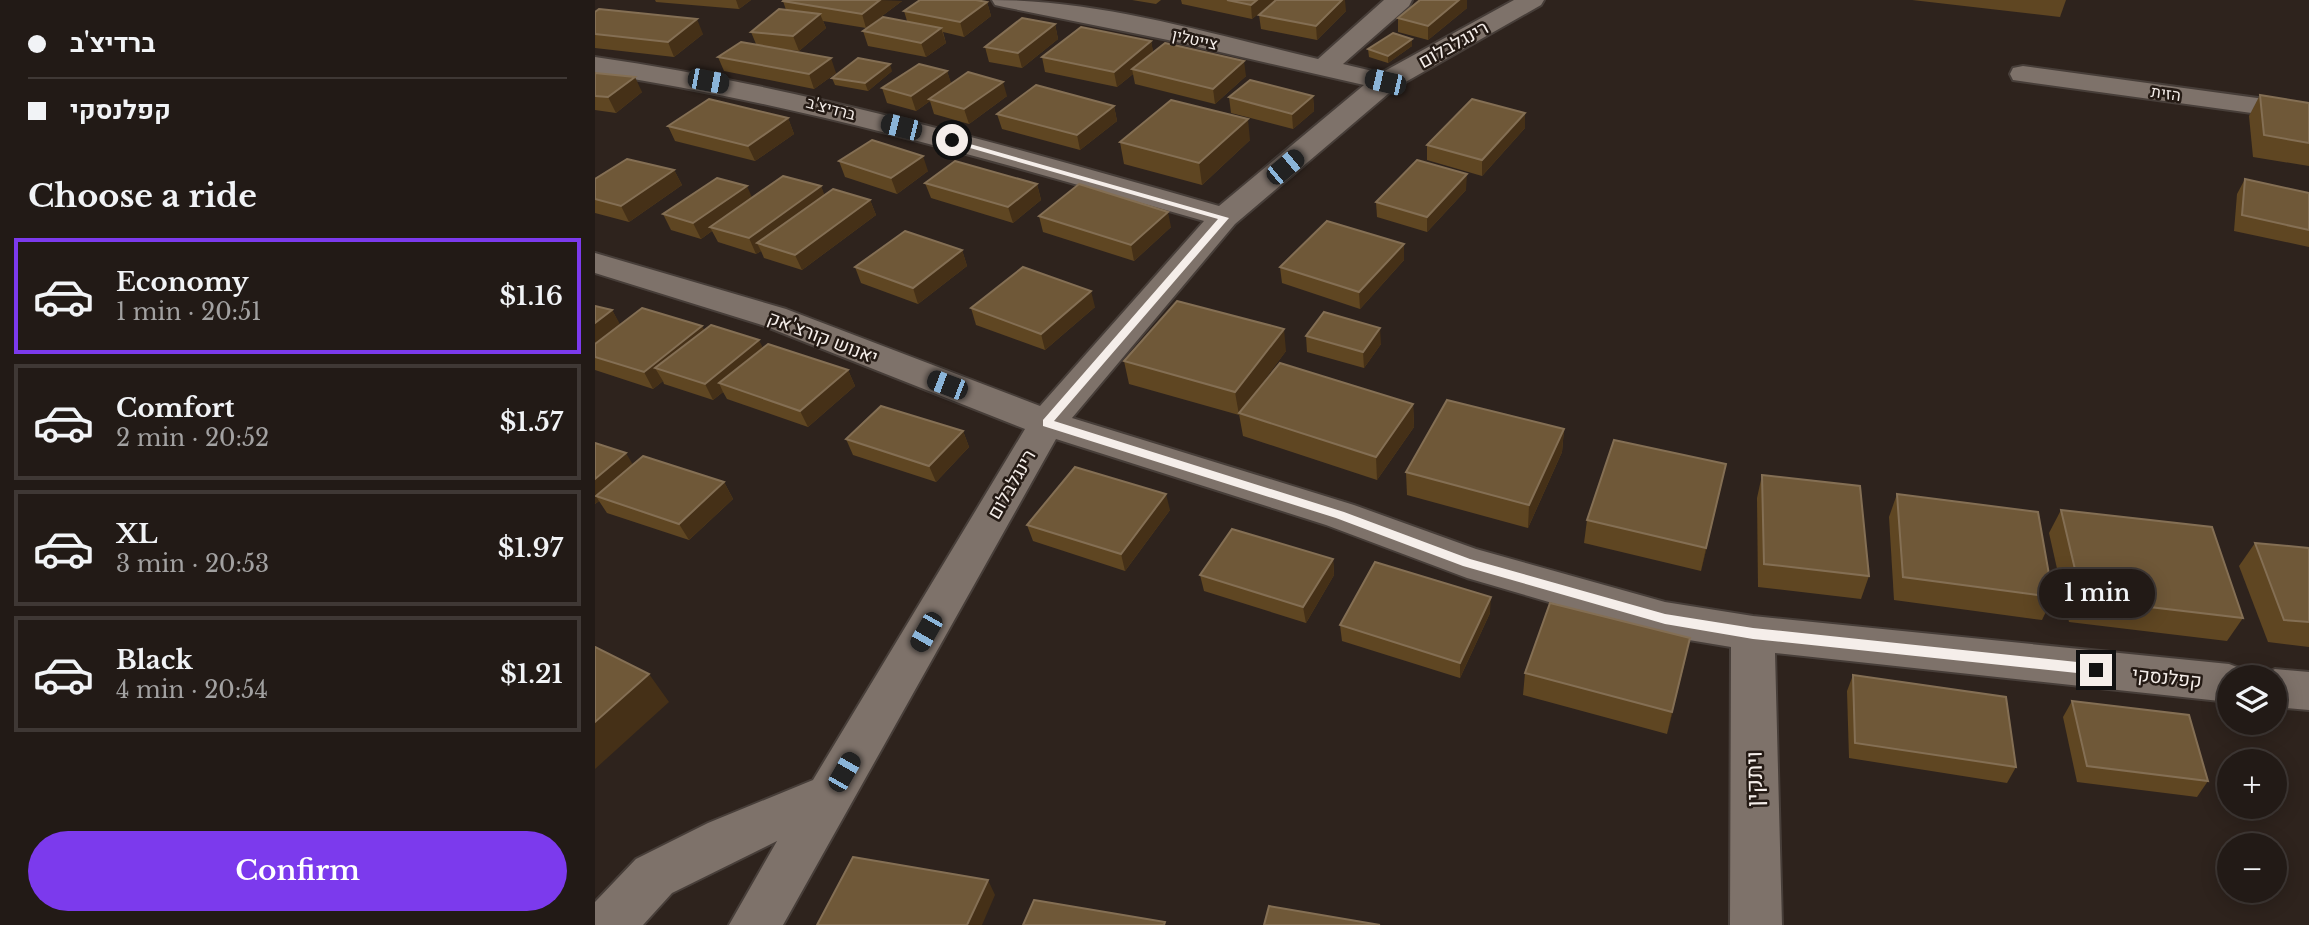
<!DOCTYPE html>
<meta charset="utf-8">
<style>
:root{--surface:#221a16;--page:#2a231f;--text:#f1f3f6;--muted:#a2a1a1;--line:#3f3835;--accent:#7c3aed}
body{margin:0;font-family:"Libre Baskerville",Heebo,serif;background:var(--page);color:var(--text);height:100vh;display:flex;flex-direction:column;font-size:26px;white-space:nowrap}
*{box-sizing:border-box;margin:0}
p{font-size:23px;color:var(--muted)}
.icon{flex:none;width:38px;height:38px;fill:none;stroke:currentColor;stroke-width:2;stroke-linecap:round;stroke-linejoin:round}
.map{position:relative;flex:1;overflow:hidden}
.drawer{display:flex;flex-direction:column;background:var(--surface);width:595px}
.drawer>*{flex:none}
.top-card{display:grid;align-content:center;height:154px;padding:0 28px;background:var(--surface)}
.fabs{position:absolute;left:1622px;top:665px;display:grid;gap:14px}
.fabs a{display:grid;place-items:center;width:70px;height:70px;border-radius:50%;background:var(--surface);box-shadow:0 4px 18px #0003,0 0 0 2px var(--line);font-size:35px}
.end{position:absolute;width:32px;height:32px;margin:-16px;border:9px solid #f5eeea;background:#111;box-shadow:0 0 0 4px #111}
.from{border-radius:50%}
.bubble{position:absolute;height:49px;border-radius:24px;background:var(--surface);box-shadow:0 4px 18px #0003,0 0 0 2px var(--line);font-size:23px;font-weight:600;line-height:49px;text-align:center}
.car{position:absolute;width:21px;height:42px;margin:-21px -10px;border-radius:9px;box-shadow:0 0 5px 2px #0007;background:linear-gradient(#222 24%,#8ab4d8 0 40%,#222 0 76%,#8ab4d8 0 86%,#222 0)}
.top-card b{display:flex;align-items:center;gap:24px;height:66px;font-size:26px}
.top-card b+b{border-top:2px solid var(--line)}
.top-card i{width:18px;height:18px;background:var(--text)}
ul{padding:0;list-style:none}
li{display:flex;align-items:center;gap:21px;height:116px;margin:0 14px 10px;padding:0 14px;border:4px solid var(--line);border-radius:0px}
li div{flex:1}
li b{display:block;font-size:26px}
li em{font-style:normal;font-weight:600}
li.active{border-color:var(--accent)}
li>.icon{width:63px;height:63px;stroke-width:1.5}
h2{padding:0 28px;font-size:32px;line-height:84px}
.action{display:flex;gap:14px;margin-top:auto;padding:14px 28px}
.action a{flex:1;height:80px;border-radius:42px;background:var(--accent);color:#fff;font-size:28px;font-weight:600;line-height:80px;text-align:center}
main{display:flex;flex:1;min-height:0}
.map>svg:first-child{display:block}
.lines{fill:none;stroke-linecap:round;stroke-linejoin:round}
.minor-casing{stroke:#473e39;stroke-width:4}
.minor{fill:#7e726a;fill-rule:evenodd}
.wall{fill:#5f4622}
.shaded-wall{fill:#453017}
.building{fill:#6f5838;stroke:#846f54;stroke-width:2}
.route{fill:#f5eeea}
.labels{text-anchor:middle;stroke-width:5;stroke-linejoin:round;paint-order:stroke}
.far-street-label{font-size:16px;fill:#f5eeea;stroke:#241a14}
.street-label{font-size:19px;fill:#f5eeea;stroke:#241a14}
.near-street-label{font-size:23px;fill:#f5eeea;stroke:#241a14}
</style>
<main>
<section class="drawer">
<div class="top-card">
<b><i class="from"></i>ברדיצ'ב</b>
<b><i></i>קפלנסקי</b>
</div>
<h2>Choose a ride</h2>
<ul>
<li class="active"><svg class="icon" aria-label="car" viewBox="0 0 24 24"><path d="M5 17H2v-5l4-1 3-4h7l3 4 3 1v5h-3M9 17h6M6 11h13"/><circle cx="7" cy="17" r="2"/><circle cx="17" cy="17" r="2"/></svg><div><b>Economy</b><p>1 min · 20:51</p></div><em>$1.16</em></li>
<li><svg class="icon" aria-label="car" viewBox="0 0 24 24"><path d="M5 17H2v-5l4-1 3-4h7l3 4 3 1v5h-3M9 17h6M6 11h13"/><circle cx="7" cy="17" r="2"/><circle cx="17" cy="17" r="2"/></svg><div><b>Comfort</b><p>2 min · 20:52</p></div><em>$1.57</em></li>
<li><svg class="icon" aria-label="car" viewBox="0 0 24 24"><path d="M5 17H2v-5l4-1 3-4h7l3 4 3 1v5h-3M9 17h6M6 11h13"/><circle cx="7" cy="17" r="2"/><circle cx="17" cy="17" r="2"/></svg><div><b>XL</b><p>3 min · 20:53</p></div><em>$1.97</em></li>
<li><svg class="icon" aria-label="car" viewBox="0 0 24 24"><path d="M5 17H2v-5l4-1 3-4h7l3 4 3 1v5h-3M9 17h6M6 11h13"/><circle cx="7" cy="17" r="2"/><circle cx="17" cy="17" r="2"/></svg><div><b>Black</b><p>4 min · 20:54</p></div><em>$1.21</em></li>
</ul>
<div class="action"><a>Confirm</a></div>
</section>
<div class="map">
<svg width="1714" height="925" viewBox="0 0 1714 925">
<rect width="100%" height="100%" fill="#2e231d"/>
<g class="lines">
<defs>
<g id="minor">
<path d="M397,0C506,0 616,34 723,59L789,0H817L814,6L748,64L786,73L919,0H949L946,5L800,88L640,224L477,418L759,505L881,549L1070,602L1158,616L1634,664L1650,670L1654,677H1634V702L1180,653L1187,925H1135L1136,647L1070,636L872,578L731,525L461,439L188,925H134L182,841L77,893L48,925H0V902L41,859L113,823L218,780L430,429L167,325L0,273V253L191,309L445,406L609,221C407,163 208,104 0,73V57C213,88 417,147 624,206L769,85L573,40L409,7L400,5Z"/>
<polygon points="1428,66 1714,105 1714,121 1418,80 1415,74 1418,68"/>
<polygon points="1680,669 1714,672 1714,710 1680,707 1680,677 1663,677"/>
</g>
</defs>
<use href="#minor" class="minor-casing"/>
<use href="#minor" class="minor"/>
</g>
<g class="wall">
<polygon points="60,0 156,0 144,9 61,2"/>
<polygon points="537,0 566,0 561,4"/>
<polygon points="586,0 680,0 657,19 587,4"/>
<polygon points="825,0 872,0 872,8 833,40 803,32 803,18"/>
<polygon points="1317,0 1471,0 1465,17"/>
<polygon points="188,1 307,1 271,28 228,21 231,28 204,51 186,49 241,73 219,89 129,71 123,57 161,44 156,32 191,10"/>
<polygon points="392,2 396,16 369,37 348,32 351,43 331,57 273,46 268,31 312,21 309,11"/>
<polygon points="751,11 722,40 666,29 664,15"/>
<polygon points="0,12 108,34 79,57 0,48"/>
<polygon points="460,24 463,39 427,68 394,62 390,47"/>
<polygon points="817,39 817,46 793,63 774,57 773,49"/>
<polygon points="556,41 558,52 651,76 620,104 540,84 538,74 522,87 450,72 447,57"/>
<polygon points="297,71 273,91 240,85 237,78"/>
<polygon points="352,71 356,84 412,96 374,124 339,114 335,101 321,111 292,103 287,88"/>
<polygon points="0,73 47,92 21,113 0,110"/>
<polygon points="1665,95 1714,103 1714,166 1658,157 1654,116"/>
<polygon points="718,96 719,111 698,129 636,113 634,97"/>
<polygon points="519,106 522,121 485,150 407,129 402,114"/>
<polygon points="193,118 199,134 160,161 80,141 73,126"/>
<polygon points="930,128 887,176 832,160 832,145"/>
<polygon points="655,140 607,185 529,164 525,142"/>
<polygon points="244,161 333,171 302,194 250,177"/>
<polygon points="79,170 87,185 34,222 0,213 0,179"/>
<polygon points="1650,179 1714,193 1714,247 1639,231 1642,194"/>
<polygon points="330,183 442,184 446,200 418,223 336,198"/>
<polygon points="226,186 229,195 275,200 281,215 207,270 169,258 166,251 161,254 123,242 117,231 106,239 76,230 68,214 157,198"/>
<polygon points="871,190 832,232 782,217 781,202"/>
<polygon points="444,216 576,227 539,261 448,232"/>
<polygon points="809,244 809,260 765,309 687,283 685,267"/>
<polygon points="367,250 372,266 323,304 266,283 260,267"/>
<polygon points="0,306 17,310 25,325 109,330 168,348 253,370 260,386 213,427 132,399 128,392 118,400 69,384 68,381 58,389 0,370"/>
<polygon points="500,307 450,350 381,325 376,308"/>
<polygon points="711,336 786,344 769,368 712,352"/>
<polygon points="691,351 655,399 818,404 819,427 782,480 648,436 644,414 644,415 534,384 529,361"/>
<polygon points="969,429 967,452 933,528 812,495 811,472"/>
<polygon points="368,431 374,447 341,482 258,455 251,439"/>
<polygon points="0,443 38,465 129,482 138,499 94,540 12,513 4,501 0,504"/>
<polygon points="1167,475 1274,576 1266,599 1163,587 1162,498"/>
<polygon points="1126,487 1106,571 989,543 992,520"/>
<polygon points="1302,494 1458,597 1447,620 1299,600 1294,517"/>
<polygon points="575,510 530,571 438,541 432,525"/>
<polygon points="1466,510 1648,618 1632,641 1474,622 1454,533"/>
<polygon points="1660,543 1714,548 1714,647 1673,642 1644,566"/>
<polygon points="738,559 739,575 711,623 609,591 605,575"/>
<polygon points="895,613 865,678 747,641 745,625"/>
<polygon points="1090,661 1072,734 928,695 930,673"/>
<polygon points="1258,675 1421,767 1412,783 1254,758 1252,691"/>
<polygon points="1477,701 1613,781 1602,797 1482,782 1468,717"/>
</g>
<g class="shaded-wall">
<polygon points="141,0 156,0 144,9"/>
<polygon points="285,0 307,1 271,28 267,14"/>
<polygon points="662,0 680,0 657,19 656,5"/>
<polygon points="747,0 750,0 751,11 722,40 721,26"/>
<polygon points="864,0 872,0 872,8 833,40 833,26"/>
<polygon points="392,2 396,16 369,37 365,22"/>
<polygon points="225,14 231,28 204,51 198,36"/>
<polygon points="102,19 108,34 79,57 73,42"/>
<polygon points="460,24 463,39 427,68 423,53"/>
<polygon points="346,28 351,43 331,57 326,43"/>
<polygon points="817,39 817,46 793,63 793,56"/>
<polygon points="556,41 559,56 537,69 538,74 522,87 519,72"/>
<polygon points="236,58 241,73 219,89 214,74"/>
<polygon points="649,61 651,76 620,104 618,89"/>
<polygon points="295,64 297,71 273,91 270,83"/>
<polygon points="352,71 357,86 334,99 335,101 321,111 316,96"/>
<polygon points="40,77 47,92 21,113 13,97"/>
<polygon points="408,82 412,96 374,124 369,109"/>
<polygon points="718,96 719,111 698,129 697,114"/>
<polygon points="519,106 522,121 485,150 482,135"/>
<polygon points="930,113 930,128 887,176 887,160"/>
<polygon points="193,118 199,134 160,161 153,146"/>
<polygon points="653,119 655,140 607,185 604,163"/>
<polygon points="328,156 333,171 302,194 296,178"/>
<polygon points="79,170 87,185 34,222 26,206"/>
<polygon points="872,174 871,190 832,232 832,217"/>
<polygon points="442,184 446,200 418,223 413,207"/>
<polygon points="152,186 159,202 115,227 117,231 106,239 98,223"/>
<polygon points="226,186 232,202 162,243 166,251 161,254 154,238"/>
<polygon points="275,200 281,215 207,270 200,255"/>
<polygon points="573,212 576,227 539,261 536,245"/>
<polygon points="809,244 809,260 765,309 764,292"/>
<polygon points="367,250 372,266 323,304 318,288"/>
<polygon points="496,291 500,307 450,350 446,334"/>
<polygon points="17,310 26,326 0,346 0,323"/>
<polygon points="107,326 116,342 60,368 68,381 58,389 49,372"/>
<polygon points="785,328 786,344 769,368 768,352"/>
<polygon points="689,329 691,351 644,415 640,392"/>
<polygon points="164,340 172,356 124,383 128,392 118,400 110,384"/>
<polygon points="253,370 260,386 213,427 205,411"/>
<polygon points="818,404 819,427 782,480 781,457"/>
<polygon points="969,429 967,452 933,528 934,505"/>
<polygon points="368,431 374,447 341,482 334,466"/>
<polygon points="31,453 41,470 1,496 4,501 0,504 0,479"/>
<polygon points="1131,464 1126,487 1106,571 1111,548"/>
<polygon points="129,482 138,499 94,540 84,524"/>
<polygon points="571,494 575,510 530,571 526,554"/>
<polygon points="738,559 739,575 711,623 708,607"/>
<polygon points="896,597 895,613 865,678 865,663"/>
<polygon points="1095,638 1090,661 1072,734 1077,712"/>
<polygon points="54,674 74,702 0,769 0,722"/>
<polygon points="393,880 400,895 387,925 372,925"/>
</g>
<g class="building">
<polygon points="189,0 285,0 267,14 188,1"/>
<polygon points="325,0 381,0 392,2 365,22 309,11"/>
<polygon points="632,0 662,0 656,5"/>
<polygon points="681,0 747,0 721,26 664,15"/>
<polygon points="825,0 864,0 833,26 803,18"/>
<polygon points="4,9 102,19 73,42 0,34 0,12"/>
<polygon points="184,9 225,14 198,36 156,32"/>
<polygon points="288,17 346,28 326,43 268,31"/>
<polygon points="427,18 460,24 423,53 390,47"/>
<polygon points="486,27 556,41 519,72 447,57"/>
<polygon points="798,33 817,39 793,56 773,49"/>
<polygon points="146,42 236,58 214,74 123,57"/>
<polygon points="570,43 649,61 618,89 537,69"/>
<polygon points="263,58 295,64 270,83 237,78"/>
<polygon points="324,64 352,71 316,96 287,88"/>
<polygon points="373,72 408,82 369,109 334,99"/>
<polygon points="0,73 40,77 13,97 0,96"/>
<polygon points="655,80 718,96 697,114 634,97"/>
<polygon points="441,85 519,106 482,135 402,114"/>
<polygon points="1665,95 1714,103 1714,143 1669,135"/>
<polygon points="114,99 193,118 153,146 73,126"/>
<polygon points="877,99 930,113 887,160 832,145"/>
<polygon points="576,100 653,119 604,163 525,142"/>
<polygon points="277,140 328,156 296,178 244,161"/>
<polygon points="32,159 79,170 26,206 0,199 0,179"/>
<polygon points="822,160 872,174 832,217 781,202"/>
<polygon points="360,161 442,184 413,207 330,183"/>
<polygon points="188,176 226,186 154,238 115,227"/>
<polygon points="122,178 152,186 98,223 68,214"/>
<polygon points="1650,179 1714,193 1714,230 1647,215"/>
<polygon points="484,184 573,212 536,245 444,216"/>
<polygon points="238,189 275,200 200,255 162,243"/>
<polygon points="732,221 809,244 764,292 685,267"/>
<polygon points="310,231 367,250 318,288 260,267"/>
<polygon points="428,267 496,291 446,334 376,308"/>
<polygon points="582,301 689,329 640,392 529,361"/>
<polygon points="0,306 17,310 0,323"/>
<polygon points="47,308 107,326 49,372 0,357 0,344"/>
<polygon points="729,312 785,328 768,352 711,336"/>
<polygon points="116,325 164,340 110,384 60,368"/>
<polygon points="173,344 253,370 205,411 124,383"/>
<polygon points="685,363 818,404 781,457 644,413"/>
<polygon points="852,400 969,429 934,505 811,472"/>
<polygon points="286,406 368,431 334,466 251,439"/>
<polygon points="1019,440 1131,464 1111,548 992,520"/>
<polygon points="0,443 31,453 0,479"/>
<polygon points="48,456 129,482 84,524 1,496"/>
<polygon points="480,467 571,494 526,554 432,525"/>
<polygon points="1167,475 1265,486 1274,576 1169,564"/>
<polygon points="1302,494 1443,512 1458,597 1308,577"/>
<polygon points="1466,510 1617,527 1648,618 1487,599"/>
<polygon points="637,529 738,559 708,607 605,575"/>
<polygon points="1660,543 1714,548 1714,622 1689,620"/>
<polygon points="780,562 896,597 865,663 745,625"/>
<polygon points="955,603 1095,638 1077,712 930,673"/>
<polygon points="0,647 54,674 0,722"/>
<polygon points="1258,675 1411,697 1421,767 1260,743"/>
<polygon points="1477,701 1594,715 1613,781 1492,766"/>
<polygon points="258,857 393,880 372,925 222,925"/>
<polygon points="439,900 570,922 569,925 428,925"/>
<polygon points="674,906 785,925 669,925"/>
</g>
<polygon class="route" points="354,138 634,218 459,421 749,512 875,559 1070,614 1158,628 1501,664 1508,670 1501,675 1158,639 1070,624 868,566 741,518 448,426 448,420 623,219 354,142"/>
<g class="labels">
<g class="far-street-label">
<text transform="translate(600 39) rotate(13)" y="6">צייטלין</text>
<text transform="translate(1571 93) rotate(8)" y="6">הזית</text>
<text transform="translate(236 108) rotate(15)" y="6">ברדיצ'ב</text>
</g>
<g class="street-label">
<text transform="translate(858 44) rotate(-29)" y="7">רינגלבלום</text>
<text transform="translate(228 337) rotate(21)" y="7">יאנוש קורצ'אק</text>
<text transform="translate(416 484) rotate(-60)" y="7">רינגלבלום</text>
<text transform="translate(1572 677) rotate(6)" y="7">קפלנסקי</text>
</g>
<g class="near-street-label">
<text transform="translate(1159 779) rotate(-91)" y="8">ויתקין</text>
</g>
</g>
</svg>
<div class="fabs">
<a><svg class="icon" aria-label="layers" viewBox="0 0 24 24"><path d="M12 4l9 5-9 5-9-5zM3 14l9 5 9-5"/></svg></a>
<a>+</a>
<a>−</a>
</div>
<i class="end from" style="left:357px;top:140px"></i>
<i class="end" style="left:1501px;top:670px"></i>
<div class="bubble" style="left:1444px;top:569px;width:116px">1 min</div>
<i class="car" style="left:113px;top:81px;rotate:101deg"></i>
<i class="car" style="left:790px;top:82px;rotate:283deg"></i>
<i class="car" style="left:306px;top:127px;rotate:284deg"></i>
<i class="car" style="left:690px;top:167px;rotate:50deg"></i>
<i class="car" style="left:352px;top:385px;rotate:291deg"></i>
<i class="car" style="left:331px;top:632px;rotate:210deg"></i>
<i class="car" style="left:249px;top:772px;rotate:30deg"></i>
</div>
</main>
